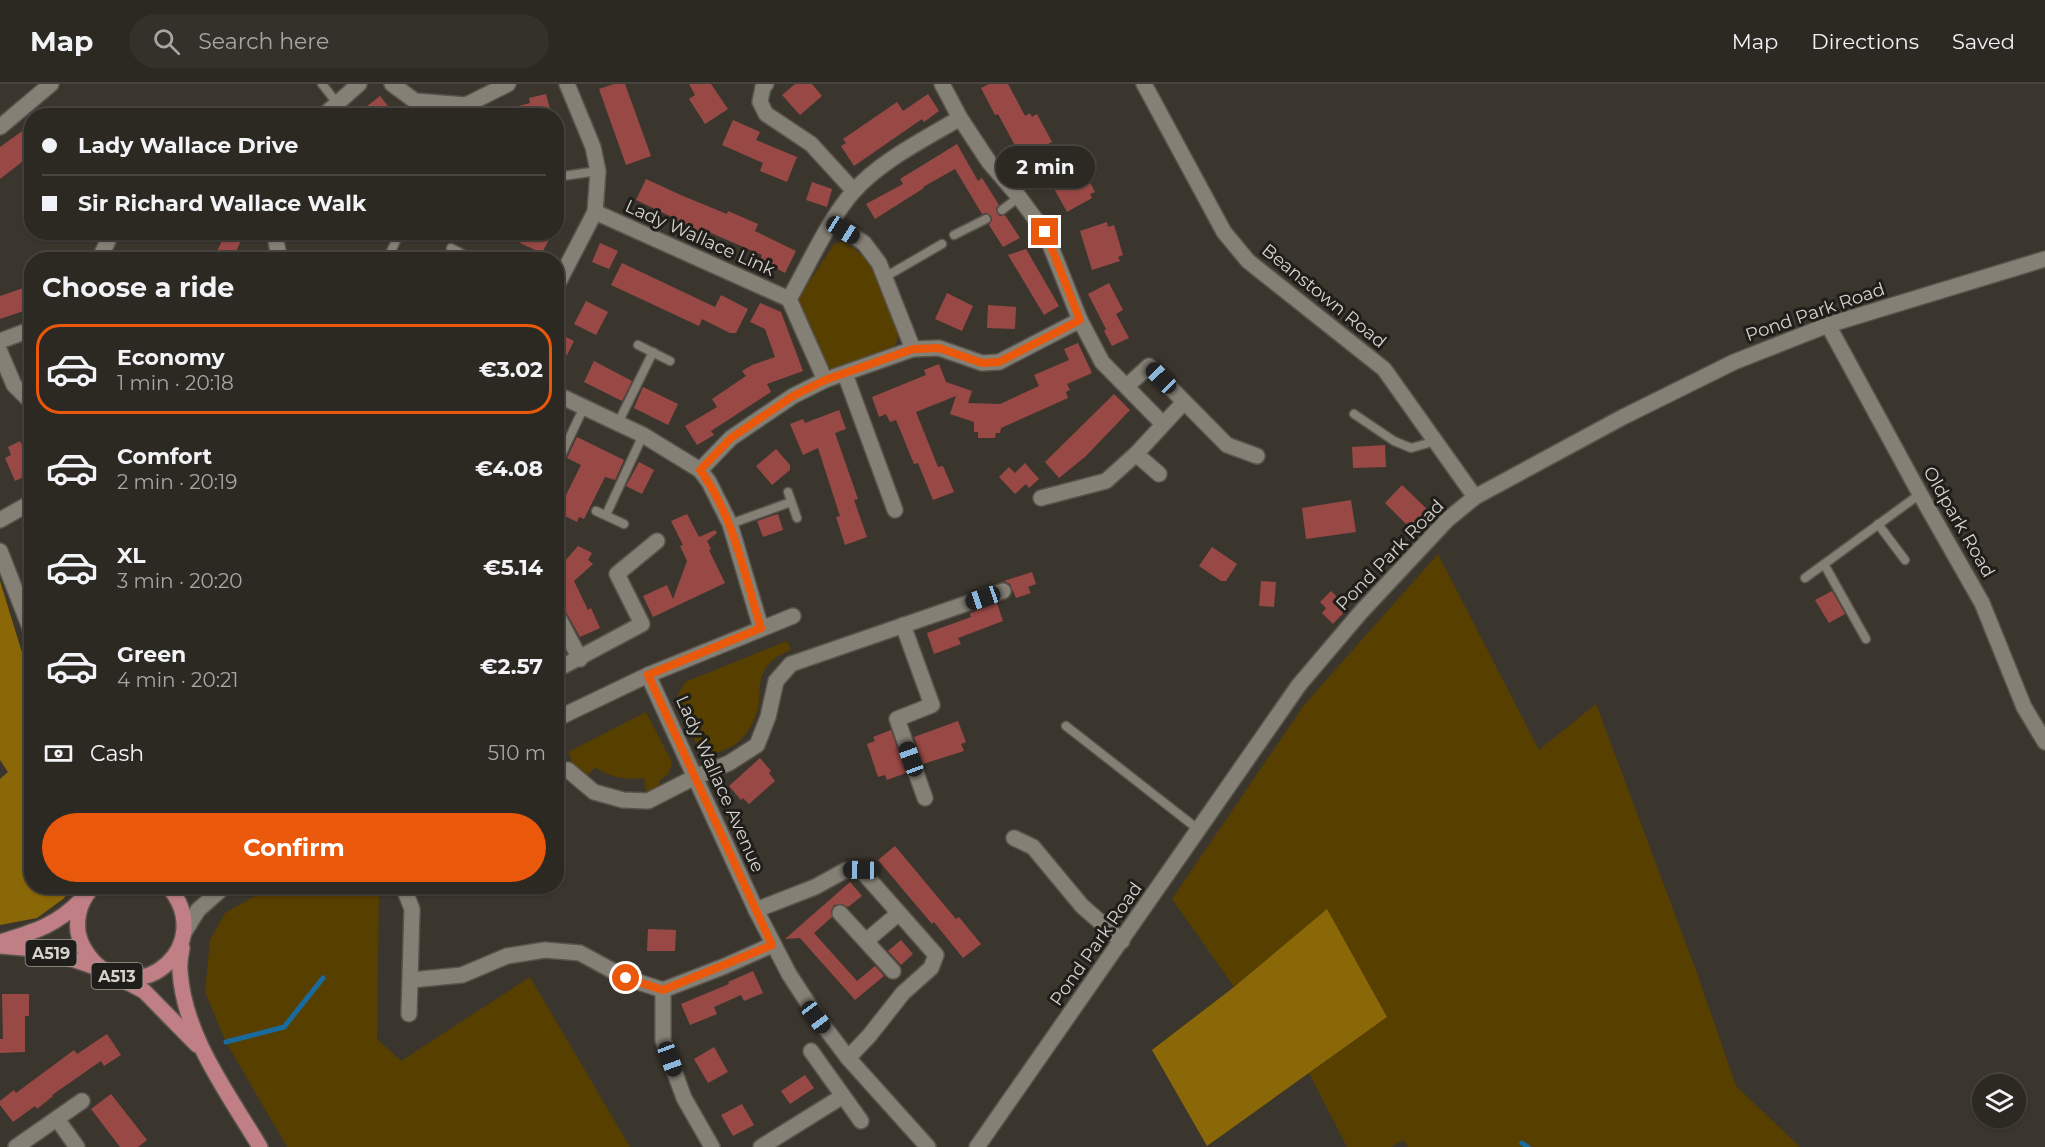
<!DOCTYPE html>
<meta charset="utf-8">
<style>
:root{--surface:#2c2822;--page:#34302a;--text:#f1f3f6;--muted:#a6a6a5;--line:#484440;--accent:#ea580c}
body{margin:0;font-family:Montserrat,sans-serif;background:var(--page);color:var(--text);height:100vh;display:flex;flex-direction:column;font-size:22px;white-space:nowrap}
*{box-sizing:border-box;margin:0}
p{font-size:20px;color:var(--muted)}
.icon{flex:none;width:33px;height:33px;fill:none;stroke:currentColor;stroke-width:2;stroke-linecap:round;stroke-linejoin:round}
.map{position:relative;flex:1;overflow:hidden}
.details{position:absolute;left:24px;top:168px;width:540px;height:642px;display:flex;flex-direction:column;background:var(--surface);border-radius:24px;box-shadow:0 2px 4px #0004,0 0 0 2px var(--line)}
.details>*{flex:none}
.banner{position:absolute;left:24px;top:24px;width:540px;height:132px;border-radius:24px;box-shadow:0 2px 4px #0004,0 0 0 2px var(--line);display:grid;align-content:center;height:132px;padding:0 18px;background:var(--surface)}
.controls{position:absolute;left:1972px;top:990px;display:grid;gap:12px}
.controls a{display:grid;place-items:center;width:54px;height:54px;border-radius:50%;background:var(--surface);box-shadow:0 2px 4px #0004,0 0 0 2px var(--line);font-size:30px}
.end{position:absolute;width:27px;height:27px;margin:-14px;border:8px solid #ea580c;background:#fff;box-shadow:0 0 0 3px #fff}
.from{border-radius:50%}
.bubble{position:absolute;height:42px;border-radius:21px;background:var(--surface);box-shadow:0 2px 4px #0004,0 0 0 2px var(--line);font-size:20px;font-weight:700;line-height:42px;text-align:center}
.car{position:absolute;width:18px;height:36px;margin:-18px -9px;border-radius:8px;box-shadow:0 0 4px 2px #0007;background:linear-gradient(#222 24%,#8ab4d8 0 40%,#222 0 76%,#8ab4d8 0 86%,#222 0)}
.banner b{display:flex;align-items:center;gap:21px;height:57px;font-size:22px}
.banner b+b{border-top:2px solid var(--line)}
.banner i{width:15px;height:15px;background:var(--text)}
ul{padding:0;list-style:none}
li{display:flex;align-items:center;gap:18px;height:90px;margin:0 12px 9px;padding:0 6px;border:3px solid transparent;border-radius:24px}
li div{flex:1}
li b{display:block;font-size:22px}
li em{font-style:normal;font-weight:700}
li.selected{border-color:var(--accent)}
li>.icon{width:54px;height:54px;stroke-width:1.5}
h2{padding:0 18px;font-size:27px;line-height:72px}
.pay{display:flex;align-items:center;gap:15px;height:66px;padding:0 18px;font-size:22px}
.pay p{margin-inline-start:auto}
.button{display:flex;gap:12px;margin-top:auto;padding:12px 18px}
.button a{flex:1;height:69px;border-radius:36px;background:var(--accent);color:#fff;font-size:24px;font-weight:700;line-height:69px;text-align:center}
header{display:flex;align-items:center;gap:36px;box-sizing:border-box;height:84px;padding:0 30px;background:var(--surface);border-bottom:2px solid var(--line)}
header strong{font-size:28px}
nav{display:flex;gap:33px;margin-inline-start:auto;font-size:21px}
.search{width:420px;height:54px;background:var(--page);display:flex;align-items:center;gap:15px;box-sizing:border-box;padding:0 21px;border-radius:33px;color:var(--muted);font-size:22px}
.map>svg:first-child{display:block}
.green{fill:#573f00}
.forest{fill:#8b6807}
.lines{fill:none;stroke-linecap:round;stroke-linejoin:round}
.stream{stroke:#1a6b9d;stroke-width:5}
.building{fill:#994945}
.service-casing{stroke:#58544c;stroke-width:11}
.minor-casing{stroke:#58544c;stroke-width:18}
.secondary-casing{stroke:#58544c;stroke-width:18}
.primary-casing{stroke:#58544c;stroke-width:18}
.service{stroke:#858075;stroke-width:8}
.minor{stroke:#858075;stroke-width:15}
.secondary{stroke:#858075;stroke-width:15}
.primary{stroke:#c07e85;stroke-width:15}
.route{stroke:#ea580c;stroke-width:8}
.labels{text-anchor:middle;stroke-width:6;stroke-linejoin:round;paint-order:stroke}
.shield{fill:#201e1a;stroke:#9f9c97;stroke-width:1.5}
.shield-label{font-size:16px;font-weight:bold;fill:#d5d2cc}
.street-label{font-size:18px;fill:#d5d2cc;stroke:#201e1a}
</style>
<header>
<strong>Map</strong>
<div class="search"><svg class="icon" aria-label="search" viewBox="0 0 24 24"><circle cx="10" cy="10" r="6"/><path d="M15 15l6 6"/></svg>Search here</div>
<nav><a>Map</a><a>Directions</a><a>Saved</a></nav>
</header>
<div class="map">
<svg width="2045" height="1063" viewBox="0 0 2045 1063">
<rect width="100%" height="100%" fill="#3b362d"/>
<g class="green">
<polygon points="845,157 867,176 876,190 899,251 893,265 837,288 822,279 798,215 834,160"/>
<polygon points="1438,470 1539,666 1596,620 1698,892 1736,1002 1800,1063 1408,1063 1403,1056 1391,1063 1347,1063 1309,989 1387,933 1326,826 1234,903 1172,815 1304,621"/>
<path d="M787,557L791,566C781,570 771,575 765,585C759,595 760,606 759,617C757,635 747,654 731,663C719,669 713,671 700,667L678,621V611L685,598Z"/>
<path d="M646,628L672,678L669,689L659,697L660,702L646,708L644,694C625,696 611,694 595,683L587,692L574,682L568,668Z"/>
<polygon points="271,803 379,803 377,955 401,977 530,893 630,1063 287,1063 226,958 205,908 210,856 225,829"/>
</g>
<g class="forest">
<polygon points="0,497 31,598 32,802 74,803 63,815 37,834 0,841 0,695 8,688 0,676"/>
<polygon points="1327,825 1387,933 1207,1062 1152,966 1234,903"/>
</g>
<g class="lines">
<g class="stream">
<polyline points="226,958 284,943 323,894"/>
<polyline points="1522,1059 1528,1063"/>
</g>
</g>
<g class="building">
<polygon points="614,0 625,0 651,72 626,81 599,5"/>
<polygon points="689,0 711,0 728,25 705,40 689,15 695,11"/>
<polygon points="795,0 812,0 822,12 800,31 782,11"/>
<polygon points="989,0 1008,0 1025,32 1030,29 1032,33 1037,30 1052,58 1048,60 1060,85 1072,79 1075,83 1080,80 1095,108 1090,110 1092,114 1067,128 1036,72 1024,78 998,30 995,31 981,4"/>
<polygon points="546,10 552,32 499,32 499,27 530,19 529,14"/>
<polygon points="928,10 939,27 924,38 922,35 854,82 841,62 846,59 843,55 897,18 903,27"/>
<polygon points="380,12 396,32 373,32 366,23"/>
<polygon points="733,36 760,48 756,56 797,73 787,98 760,87 763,79 722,61"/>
<polygon points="32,40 32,70 0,95 0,63"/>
<polygon points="957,60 978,97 982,94 999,121 996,124 997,129 1000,132 1005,131 1020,154 1003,163 989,141 992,136 991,132 987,129 982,130 955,85 923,103 924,104 875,135 866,120 903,100 900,95"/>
<polygon points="646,95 683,112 727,130 728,127 758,140 755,147 796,167 785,189 760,176 762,171 704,146 703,149 673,136 674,134 636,116"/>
<polygon points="812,98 832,105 827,123 806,116"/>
<polygon points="1107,138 1108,143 1114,141 1123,171 1118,173 1120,177 1092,186 1080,147"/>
<polygon points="226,148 245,148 232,176 213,176"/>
<polygon points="527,148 553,148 542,169 520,159"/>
<polygon points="600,159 618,167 609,185 592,178"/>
<polygon points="1026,165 1059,222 1044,231 1008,171"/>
<polygon points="622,179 715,223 721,211 748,225 736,249 730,249 702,235 699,242 611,201"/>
<polygon points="1109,199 1123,226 1116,230 1129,254 1112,262 1104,247 1106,245 1088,210"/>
<polygon points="32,201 32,224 0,235 0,212"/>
<polygon points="947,209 973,222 962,247 935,235"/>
<polygon points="586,217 608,228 596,251 574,240"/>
<polygon points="760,219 781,228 803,287 767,300 771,308 711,347 714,351 697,361 685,342 717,323 712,315 746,292 742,287 752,281 775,273 765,245 750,238"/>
<polygon points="988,221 1016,223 1015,245 987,244"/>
<polygon points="556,248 574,257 567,271 556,266"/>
<polygon points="1078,259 1092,289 1067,300 1070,306 1066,308 1068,314 1001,344 1000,349 996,349 995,354 978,354 978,348 974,348 974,338 950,330 956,312 916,328 938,383 943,382 954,408 933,416 918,379 914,380 896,336 890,338 886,330 879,333 872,313 926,291 924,286 939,280 946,298 972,307 968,319 1000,320 1039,302 1034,291 1069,276 1064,265"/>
<polygon points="594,277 632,297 622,317 584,298"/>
<polygon points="643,303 678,320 668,341 634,324"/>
<polygon points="1114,310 1130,326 1086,372 1059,394 1045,378"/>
<polygon points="839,326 846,345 835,349 858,415 854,416 867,453 845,461 836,433 840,432 818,364 803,371 790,340 803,335 805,339"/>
<polygon points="577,353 624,376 615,396 605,393 584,435 579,433 577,438 561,430 563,425 560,423 581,381 567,374"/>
<polygon points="20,357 32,382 32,389 15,397 5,374 11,371 8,363"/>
<polygon points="1385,361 1386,383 1353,384 1352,363"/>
<polygon points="776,365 790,381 790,386 772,401 756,382"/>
<polygon points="639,378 654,386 642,410 626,402"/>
<polygon points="1025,379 1039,395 1029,404 1026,400 1015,410 999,393 1009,383 1015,389"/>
<polygon points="1402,401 1431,429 1413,447 1385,419"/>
<polygon points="1351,416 1356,448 1306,455 1302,424"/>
<polygon points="687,430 699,453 715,446 717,449 707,457 711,465 709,466 725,499 653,533 643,512 667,501 673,515 687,477 680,462 683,461 671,437"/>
<polygon points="778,430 783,446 763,453 757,437"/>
<polygon points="578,462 592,469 588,476 593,480 574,497 588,526 591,524 600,544 580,553 556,510 556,487"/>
<polygon points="1212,463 1237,480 1226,497 1221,497 1199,482"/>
<polygon points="1032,488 1036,500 1028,503 1031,509 1016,514 1010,500 1004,497"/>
<polygon points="1261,497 1276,498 1274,523 1259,522"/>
<polygon points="1331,507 1348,524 1333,540 1322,529 1326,524 1320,518"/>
<polygon points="1832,507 1845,530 1829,539 1815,516"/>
<polygon points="997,519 1003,537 958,554 961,560 934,570 927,549 971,533 970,529"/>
<polygon points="958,637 966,658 961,660 964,667 923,680 914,653"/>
<polygon points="891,646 906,689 887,696 885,691 878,693 867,660 875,657 873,653"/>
<polygon points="760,674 771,687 769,689 775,697 749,720 743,714 741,716 729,702"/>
<polygon points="895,762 956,835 959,833 981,860 963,874 934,838 932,840 878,776"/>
<polygon points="850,798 862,812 848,823 842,820 834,821 831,827 832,833 814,849 857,897 875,882 884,892 855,916 800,854 785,855"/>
<polygon points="648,845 676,846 675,867 647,867"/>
<polygon points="901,856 913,870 901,881 888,867"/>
<polygon points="753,887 763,909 744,917 741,911 714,923 717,930 690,941 681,920 729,900 728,898"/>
<polygon points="2,910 29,910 29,932 25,932 25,968 0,969 0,955 3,955"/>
<polygon points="107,950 121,971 104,982 101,977 52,1011 53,1012 37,1025 35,1022 13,1038 0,1021 0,1017 14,1006 16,1009 74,966 77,970"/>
<polygon points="714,963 728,988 708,999 694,975"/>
<polygon points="805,991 814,1004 790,1020 781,1007"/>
<polygon points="111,1010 147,1056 138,1063 120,1063 91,1025"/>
<polygon points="742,1020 754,1041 733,1052 721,1031"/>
</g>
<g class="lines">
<defs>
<g id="service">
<polyline points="322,0 337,19"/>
<polyline points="556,93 598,87"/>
<polyline points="1002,126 1019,113"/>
<polyline points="418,148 425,152"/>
<polyline points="954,151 986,135"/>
<polyline points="451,164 474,176"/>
<polyline points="387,176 400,148"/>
<polyline points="885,193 942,160"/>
<polyline points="638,261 670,277"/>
<polyline points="1354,330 1394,357 1411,364 1436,357"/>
<polyline points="618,339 653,268"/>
<polyline points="556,382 584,323"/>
<polyline points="556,408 557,409"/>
<polyline points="788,408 797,434"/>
<polyline points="596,427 624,440"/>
<polyline points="606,431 643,351"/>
<polyline points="730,440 791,418"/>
<polyline points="1878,440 1905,476"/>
<polyline points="1824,480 1866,555"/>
<polyline points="1805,494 1920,410"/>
<polyline points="1066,642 1199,746"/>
</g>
<g id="minor">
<polyline points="392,0 415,17 466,21 508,0"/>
<polyline points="766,0 763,3 760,18 766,30 811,60 854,107"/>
<polyline points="942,0 960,34 989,78 1019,113 1045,148 1080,236 1102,278 1163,340"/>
<polyline points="1144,0 1224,148 1248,177 1384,285 1475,413"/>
<polyline points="323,32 359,0"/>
<polyline points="0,43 51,0"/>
<polyline points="595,128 789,215"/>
<polyline points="832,139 864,159 879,179 913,265"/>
<polyline points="274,148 280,176"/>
<polyline points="99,176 112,148"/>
<polyline points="556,203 595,128 598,87 593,63 567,0"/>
<path d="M789,215C808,182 829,135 853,108C880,77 925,55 960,34"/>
<polyline points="789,215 825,296"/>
<polyline points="1828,241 1920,410 1982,519 2024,623 2045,658"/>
<polyline points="0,257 32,245"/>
<polyline points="0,268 14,301 32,319"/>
<polyline points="845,290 895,426"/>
<polyline points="1127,302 1149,282 1227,361 1257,372"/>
<polyline points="556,310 643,351 700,386 709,398 730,440 761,544"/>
<polyline points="1136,370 1159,390"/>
<polyline points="700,386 731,354 793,312 825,296 913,265 939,264 982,279 999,278 1080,236"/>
<polyline points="1041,414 1106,397 1136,370 1184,318"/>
<polyline points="0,436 32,418"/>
<polyline points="0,467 32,549"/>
<polyline points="556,529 580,575"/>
<polyline points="903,541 932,621 897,635 925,714"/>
<polyline points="556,586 642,540 617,490 657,457"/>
<polyline points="648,591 793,532"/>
<polyline points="568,686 594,708 623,716 648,717 695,693 729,679 757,661 768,633 776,597 791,580 1003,507"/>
<polyline points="1014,754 1033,763 1082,822 1122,857"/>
<polyline points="403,802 412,825 409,930"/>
<polyline points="756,826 815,803 846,786 861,786 936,871 931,884 903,909 869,952 848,974"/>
<polyline points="840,829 893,887"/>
<polyline points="866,857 899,829"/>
<polyline points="411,896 462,891 507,872 545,866 580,869 626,894 663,906 725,882 772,861"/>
<polyline points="663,906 663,956 684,1014 712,1063"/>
<polyline points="811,967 861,1037"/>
<polyline points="57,1035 77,1063"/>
<polyline points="16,1063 82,1017"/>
<polyline points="761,1063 843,1012"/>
</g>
<g id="secondary">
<polyline points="556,635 648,591 756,826 789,890 817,933 848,974 928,1063"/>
<polyline points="185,847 198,826 225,802"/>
<polyline points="977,1063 1299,601 1361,528 1447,436 1475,413 1623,333 1734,278 1828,241 2045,175"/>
</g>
<g id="primary">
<path d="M94,802C81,815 76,831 78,848C80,860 85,868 93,877C140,926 218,861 168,802"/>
<path d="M0,858C33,848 56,842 81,816"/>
<polyline points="0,862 45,866 98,884"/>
<path d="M182,864C181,871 179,879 180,887C184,952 228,1009 260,1063"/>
<polyline points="121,895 144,907 197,961"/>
</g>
</defs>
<use href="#service" class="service-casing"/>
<use href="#minor" class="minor-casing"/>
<use href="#secondary" class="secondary-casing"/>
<use href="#primary" class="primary-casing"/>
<use href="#service" class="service"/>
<use href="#minor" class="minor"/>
<use href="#secondary" class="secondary"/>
<use href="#primary" class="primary"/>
</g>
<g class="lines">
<path class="route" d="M626,894L663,906L772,861L648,591L761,544C744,491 734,432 700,386L731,354L793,312L825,296L913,265L939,264L982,279L999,278L1080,236L1045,148"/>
</g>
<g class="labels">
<g class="shield">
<rect x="25.5" y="856" width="51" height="26" rx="4.5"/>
<rect x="91.5" y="879" width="51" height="26" rx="4.5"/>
</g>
<g class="shield-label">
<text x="51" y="875">A519</text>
<text x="117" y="898">A513</text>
</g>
<g class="street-label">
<text transform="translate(700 154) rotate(24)" y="6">Lady Wallace Link</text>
<text transform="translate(1324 212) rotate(39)" y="6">Beanstown Road</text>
<text transform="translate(1815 228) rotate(-19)" y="6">Pond Park Road</text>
<text transform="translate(1959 438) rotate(60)" y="6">Oldpark Road</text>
<text transform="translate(1390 471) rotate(-46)" y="6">Pond Park Road</text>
<text transform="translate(720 700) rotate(66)" y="6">Lady Wallace Avenue</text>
<text transform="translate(1096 860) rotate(-55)" y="6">Pond Park Road</text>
</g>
</g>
</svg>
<div class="controls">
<a><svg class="icon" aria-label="layers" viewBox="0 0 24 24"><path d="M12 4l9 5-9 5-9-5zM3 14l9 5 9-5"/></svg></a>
</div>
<i class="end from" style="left:626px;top:894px"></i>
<i class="end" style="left:1045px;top:148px"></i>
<div class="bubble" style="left:996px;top:62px;width:99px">2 min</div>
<i class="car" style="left:843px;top:146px;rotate:122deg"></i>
<i class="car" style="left:1161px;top:294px;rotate:316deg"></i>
<i class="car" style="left:983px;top:514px;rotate:251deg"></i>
<i class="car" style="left:911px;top:675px;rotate:340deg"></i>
<i class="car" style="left:861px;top:786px;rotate:271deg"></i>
<i class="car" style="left:816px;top:933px;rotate:143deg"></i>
<i class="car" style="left:670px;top:975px;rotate:160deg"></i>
<div class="banner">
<b><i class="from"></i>Lady Wallace Drive</b>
<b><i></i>Sir Richard Wallace Walk</b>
</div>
<section class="details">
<h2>Choose a ride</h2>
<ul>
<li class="selected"><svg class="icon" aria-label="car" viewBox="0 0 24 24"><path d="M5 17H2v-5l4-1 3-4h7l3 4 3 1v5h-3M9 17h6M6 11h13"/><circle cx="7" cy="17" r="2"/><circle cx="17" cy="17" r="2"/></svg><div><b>Economy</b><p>1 min · 20:18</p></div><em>€3.02</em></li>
<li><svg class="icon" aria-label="car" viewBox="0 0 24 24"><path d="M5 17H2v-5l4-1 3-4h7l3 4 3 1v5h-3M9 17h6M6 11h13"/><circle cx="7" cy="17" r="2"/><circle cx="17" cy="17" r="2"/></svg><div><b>Comfort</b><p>2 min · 20:19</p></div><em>€4.08</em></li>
<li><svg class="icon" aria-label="car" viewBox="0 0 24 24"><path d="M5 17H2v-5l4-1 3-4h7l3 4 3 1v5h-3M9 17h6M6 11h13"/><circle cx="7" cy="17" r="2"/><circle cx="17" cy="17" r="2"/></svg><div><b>XL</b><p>3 min · 20:20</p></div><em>€5.14</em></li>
<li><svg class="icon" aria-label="car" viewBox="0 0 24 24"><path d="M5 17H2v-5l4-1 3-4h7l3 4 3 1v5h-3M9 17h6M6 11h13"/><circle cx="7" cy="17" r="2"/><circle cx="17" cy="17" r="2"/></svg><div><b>Green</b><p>4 min · 20:21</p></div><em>€2.57</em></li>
</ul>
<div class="pay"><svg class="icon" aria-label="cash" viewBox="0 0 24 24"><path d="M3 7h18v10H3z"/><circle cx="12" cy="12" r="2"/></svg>Cash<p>510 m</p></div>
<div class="button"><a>Confirm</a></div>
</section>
</div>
